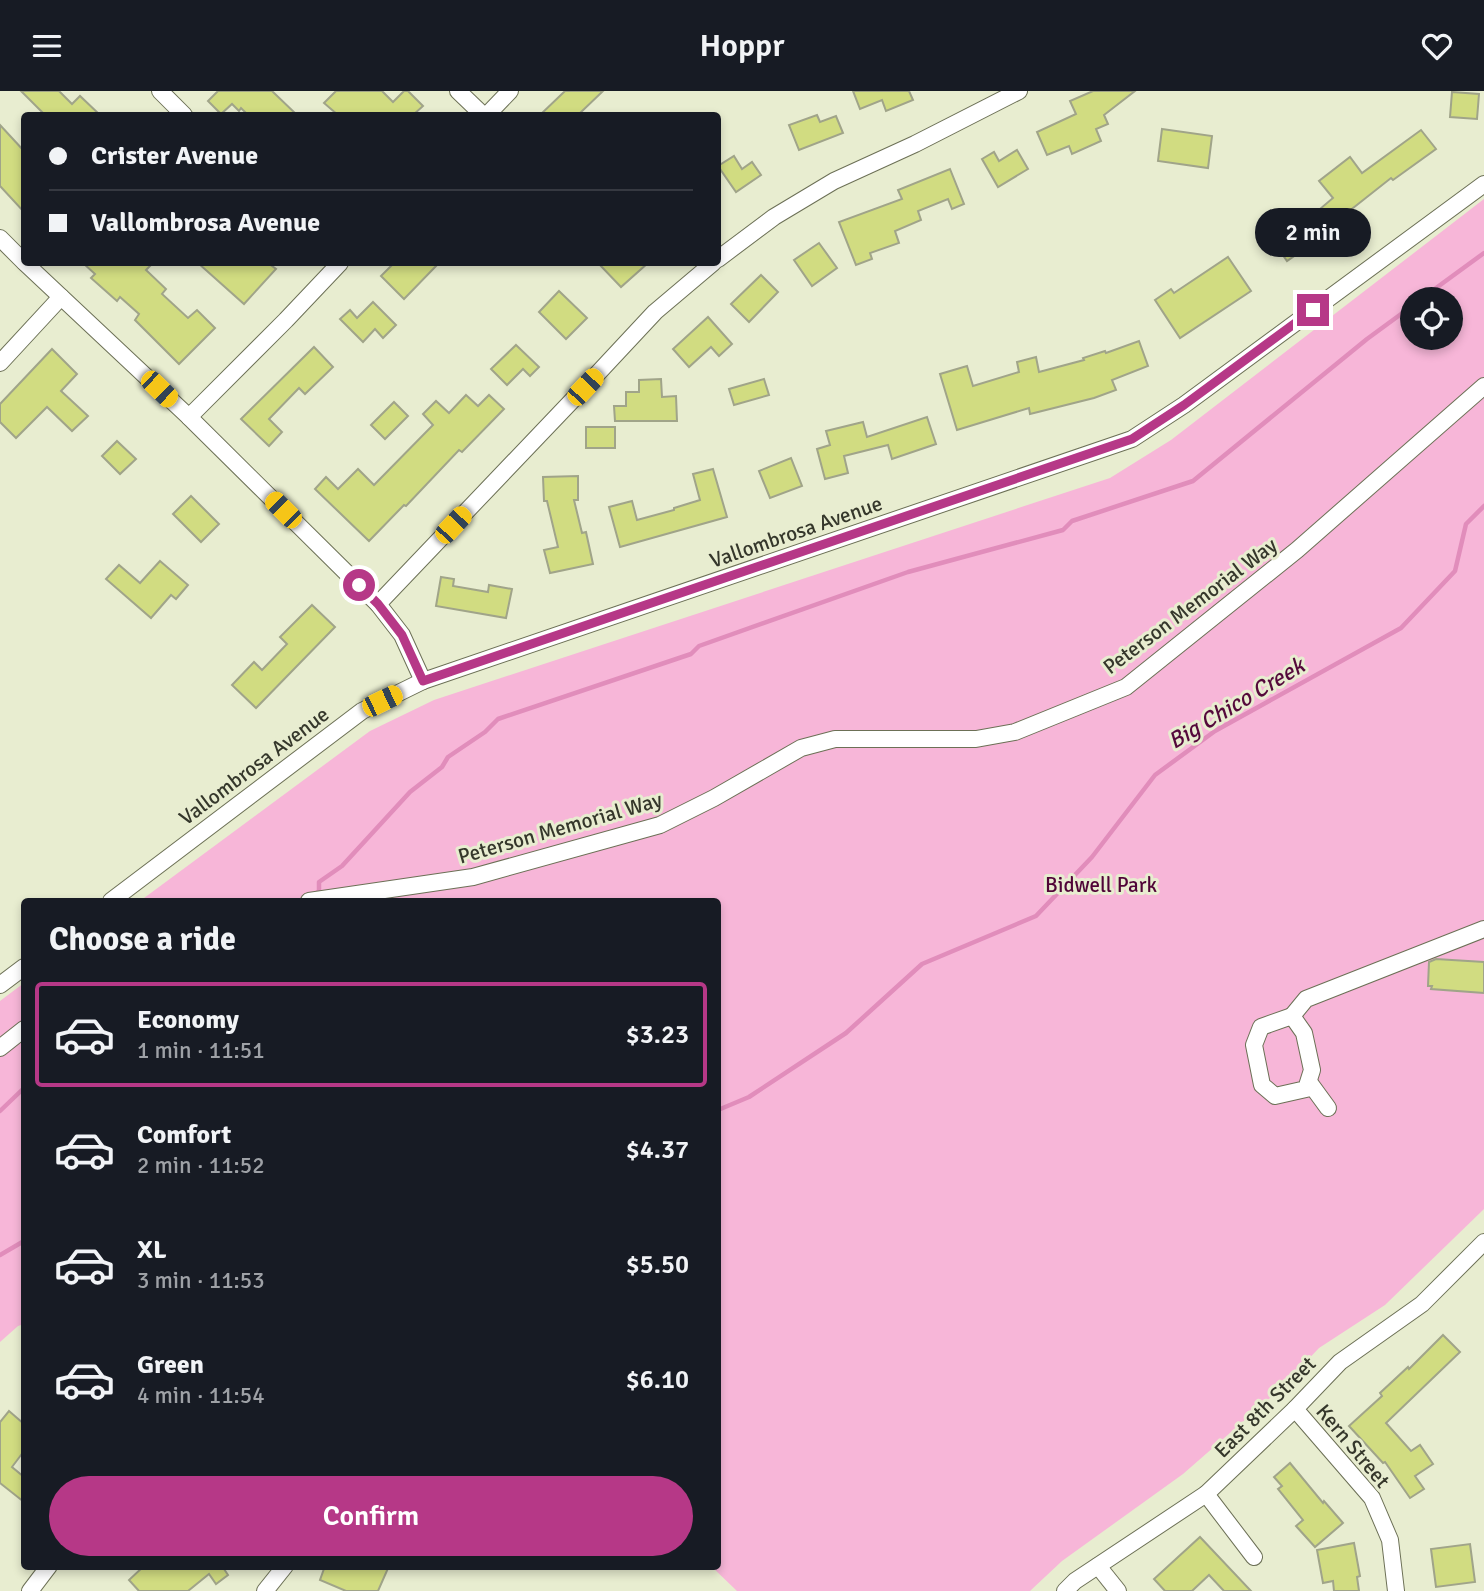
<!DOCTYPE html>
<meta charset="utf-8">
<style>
:root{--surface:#171b24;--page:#20242c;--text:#f1f3f6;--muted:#9ea1a6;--line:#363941;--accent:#b63887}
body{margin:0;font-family:Signika,sans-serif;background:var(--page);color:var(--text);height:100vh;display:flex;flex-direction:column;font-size:26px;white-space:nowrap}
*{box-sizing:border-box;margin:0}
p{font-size:23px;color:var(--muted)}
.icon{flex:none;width:38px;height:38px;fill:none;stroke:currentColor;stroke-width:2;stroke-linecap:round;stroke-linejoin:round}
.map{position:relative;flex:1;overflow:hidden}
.details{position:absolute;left:21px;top:807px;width:700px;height:672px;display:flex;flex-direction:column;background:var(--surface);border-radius:7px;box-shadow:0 4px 10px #0003}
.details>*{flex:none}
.top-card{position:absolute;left:21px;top:21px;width:700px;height:154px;border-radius:7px;box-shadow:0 4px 10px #0003;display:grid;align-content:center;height:154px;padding:0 28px;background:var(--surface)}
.controls{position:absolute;left:1400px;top:196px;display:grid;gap:14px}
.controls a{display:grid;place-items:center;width:63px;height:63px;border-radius:50%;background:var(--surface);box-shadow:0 4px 10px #0003;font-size:35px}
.end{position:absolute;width:32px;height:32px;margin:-16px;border:9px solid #b63887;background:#fff;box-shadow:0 0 0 4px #fff}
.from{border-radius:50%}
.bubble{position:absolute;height:49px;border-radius:24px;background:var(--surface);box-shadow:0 4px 10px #0003;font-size:23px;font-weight:600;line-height:49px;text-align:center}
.car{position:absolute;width:21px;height:42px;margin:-21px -10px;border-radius:9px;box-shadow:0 0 5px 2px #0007;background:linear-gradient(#f5c518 24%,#345 0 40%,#f5c518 0 76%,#345 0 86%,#f5c518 0)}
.top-card b{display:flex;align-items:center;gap:24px;height:66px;font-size:26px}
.top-card b+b{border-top:2px solid var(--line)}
.top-card i{width:18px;height:18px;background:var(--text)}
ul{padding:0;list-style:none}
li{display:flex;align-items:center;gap:21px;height:105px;margin:0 14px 10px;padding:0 14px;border:4px solid transparent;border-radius:7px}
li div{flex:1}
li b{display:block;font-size:26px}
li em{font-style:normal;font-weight:600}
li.selected{border-color:var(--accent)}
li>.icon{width:63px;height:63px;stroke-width:1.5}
h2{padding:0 28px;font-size:32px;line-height:84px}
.cta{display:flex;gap:14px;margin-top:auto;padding:14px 28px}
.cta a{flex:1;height:80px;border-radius:42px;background:var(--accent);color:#fff;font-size:28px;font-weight:600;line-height:80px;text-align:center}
header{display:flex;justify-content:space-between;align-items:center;height:91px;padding:0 28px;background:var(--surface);font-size:32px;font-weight:600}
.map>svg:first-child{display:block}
.green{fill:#f7b6d8;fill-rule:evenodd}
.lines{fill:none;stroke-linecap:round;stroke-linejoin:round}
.stream{stroke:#e18dbb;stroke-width:4.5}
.building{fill:#d1dc81;stroke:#a0a489;stroke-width:2}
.minor-casing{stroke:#6c7056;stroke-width:18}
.minor{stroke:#fff;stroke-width:16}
.route{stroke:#b63887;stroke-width:9}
.labels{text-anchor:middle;stroke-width:6;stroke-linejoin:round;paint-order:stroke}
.street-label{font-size:21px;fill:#35372b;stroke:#e8edd0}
.park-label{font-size:21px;fill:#500437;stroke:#e8edd0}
.water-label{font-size:23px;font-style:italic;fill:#55093b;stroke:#e8edd0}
</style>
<header><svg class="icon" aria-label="menu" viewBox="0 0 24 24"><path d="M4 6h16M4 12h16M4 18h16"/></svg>Hoppr<svg class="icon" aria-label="heart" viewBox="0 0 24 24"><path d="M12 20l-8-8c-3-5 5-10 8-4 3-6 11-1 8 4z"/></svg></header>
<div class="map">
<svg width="1484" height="1500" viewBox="0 0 1484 1500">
<rect width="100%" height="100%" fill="#e8edd0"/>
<g class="green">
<path d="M1484,108V1118L1385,1214L1319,1257L1279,1299L1183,1383L1062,1470L1030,1500H737L711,1475H718V810H140L370,640L434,609L1110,387L1171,349ZM1412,208H1451V247H1412Z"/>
<polygon points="24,892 24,1233 18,1235 0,1251 0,910"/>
</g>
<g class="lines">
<g class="stream">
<polyline points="1421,208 1484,162"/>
<polyline points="314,804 319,800 319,791 342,775 410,701 442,676 448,666 485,641 498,628 691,563 699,555 908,481 1063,439 1072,430 1193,390 1367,248 1412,215"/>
<polyline points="718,1019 749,1006 846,942 922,873 1036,825 1092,766 1155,684 1215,640 1401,537 1455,480 1466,433 1484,415"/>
<polyline points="0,1020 24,997"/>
<polyline points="0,1164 24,1150"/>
</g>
</g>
<g class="building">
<polygon points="21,0 59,0 72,13 80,5 100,24 45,24"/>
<polygon points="218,0 272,0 297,24 248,24 241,17 239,20 232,13 221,23 208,10"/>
<polygon points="336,0 382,0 393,11 404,0 408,0 423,15 413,24 338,24 324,12"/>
<polygon points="565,0 603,0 578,24 540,24"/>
<polygon points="853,0 909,0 913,9 886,20 882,9 860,18"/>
<polygon points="1093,0 1135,0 1104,24 1108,33 1096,38 1101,50 1072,63 1069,55 1047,64 1037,41 1076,23 1070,10"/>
<polygon points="1452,1 1479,3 1477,28 1450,26"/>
<polygon points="817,24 820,31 836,25 843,42 799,59 789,34"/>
<polygon points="0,34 24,60 24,121 0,95"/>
<polygon points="1162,38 1212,45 1208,77 1158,70"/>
<polygon points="1421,39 1436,58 1393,89 1391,87 1324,140 1326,143 1287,170 1264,137 1289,120 1297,132 1311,122 1313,124 1333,107 1319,90 1350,66 1362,82"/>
<polygon points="1017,59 1028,78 998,96 982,68 994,61 999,70"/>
<polygon points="734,65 742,78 752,71 761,84 736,101 718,75"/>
<polygon points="950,78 964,113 952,118 948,108 918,120 921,129 895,140 899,152 870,162 872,168 856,174 839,131 902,108 898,99"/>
<polygon points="819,152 837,177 812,195 794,169"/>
<polygon points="1228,166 1251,200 1180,247 1155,209 1171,198 1174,202"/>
<polygon points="83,172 153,172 146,179 166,198 162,203 188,227 197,219 215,237 179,273 135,229 139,223 120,206 117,210 91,187 95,183"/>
<polygon points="198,172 268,172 276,178 244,213"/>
<polygon points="394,172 439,172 404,208 381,185"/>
<polygon points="598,172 648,172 621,196"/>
<polygon points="761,184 778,201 749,231 731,213"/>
<polygon points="559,200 587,227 566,248 539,221"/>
<polygon points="373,211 396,234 383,247 375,238 363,251 340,228 350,219 357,227"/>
<polygon points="708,226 732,253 719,265 711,256 689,276 673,258"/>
<polygon points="1139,250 1148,275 1112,289 1116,299 1094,307 1030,323 1029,317 957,339 940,283 967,275 973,295 1019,281 1017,271 1036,266 1039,281 1084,269 1083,267 1105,260 1106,262"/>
<polygon points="516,254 539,276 530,285 523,278 507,294 491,278"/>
<polygon points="314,256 333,276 305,303 299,297 269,328 282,341 269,355 241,328"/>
<polygon points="52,258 77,283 61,300 88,325 72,340 47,316 16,347 0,331 0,313"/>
<polygon points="661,288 662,306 676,305 677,330 615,330 614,315 626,315 626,301 639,301 639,289"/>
<polygon points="764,288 769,304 734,314 729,298"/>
<polygon points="466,304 478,315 489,304 504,318 462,361 459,359 406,415 404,414 369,450 315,398 326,386 338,398 358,378 374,394 433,334 423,323 436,310 449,322"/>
<polygon points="394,311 408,325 385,348 371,334"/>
<polygon points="927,326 936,353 892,368 888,354 844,365 848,382 825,388 817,358 830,354 826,340 863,331 867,346"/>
<rect x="586" y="336" width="29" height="21"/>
<polygon points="117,350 136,368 120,383 102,365"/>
<polygon points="791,367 802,395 770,407 759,380"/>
<polygon points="713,378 727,426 620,456 609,416 632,410 637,429 674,419 674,417 700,409 693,383"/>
<polygon points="578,385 578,409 574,409 582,442 586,441 593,473 550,482 544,459 558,456 547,410 544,410 543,386"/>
<polygon points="191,405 219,433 201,451 173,423"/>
<polygon points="160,470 188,494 176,508 171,504 151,527 106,488 119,474 140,492"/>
<polygon points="441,486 454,488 453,495 488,501 489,494 512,498 506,527 436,515"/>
<polygon points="312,514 335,536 256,617 232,594 254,571 262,579 287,553 280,546"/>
<polygon points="1436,868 1484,871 1484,902 1431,898 1432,895 1428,895 1429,871"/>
<polygon points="1443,1244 1460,1261 1386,1332 1411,1360 1420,1354 1433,1373 1415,1385 1424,1398 1410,1407 1385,1371 1383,1372 1349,1335 1382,1305 1380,1302 1408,1276 1409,1278"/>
<polygon points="9,1320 24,1333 24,1360 12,1376 24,1386 24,1411 0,1392 0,1331"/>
<polygon points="1290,1372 1323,1412 1324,1410 1343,1432 1315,1456 1296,1435 1303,1429 1278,1398 1282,1395 1274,1386"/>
<polygon points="1200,1446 1251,1500 1224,1500 1209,1484 1192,1500 1165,1500 1154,1488"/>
<polygon points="1354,1452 1360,1485 1357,1486 1359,1500 1334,1500 1333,1490 1323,1492 1317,1459"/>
<polygon points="1470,1453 1475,1491 1436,1496 1431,1458"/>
<polygon points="144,1475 222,1475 228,1484 216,1493 209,1483 188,1500 139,1500 129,1489"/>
<polygon points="325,1475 389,1475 378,1500 346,1500 320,1489"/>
</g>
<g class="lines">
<defs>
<g id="minor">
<polyline points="160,0 184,24"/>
<polyline points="458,0 483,24"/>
<polyline points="487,24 510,0"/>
<polyline points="0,147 24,171"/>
<polyline points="718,168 774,126 834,90 915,53 1019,0"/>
<polyline points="25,172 189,326 378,513 402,544 423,590"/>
<polyline points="0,272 61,206"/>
<polyline points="189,326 286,229 340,172"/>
<polyline points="378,513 585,296 655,221 713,172"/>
<polyline points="111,810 362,620 423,590 1132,348 1184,314 1484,93"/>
<polyline points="309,810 473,786 660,734 714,707 801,657 835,648 976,648 1015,641 1126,596 1297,459 1484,295"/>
<polyline points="0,894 24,876"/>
<polygon points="1292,925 1304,942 1312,979 1306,998 1275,1005 1262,994 1254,954 1261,936"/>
<polyline points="1292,925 1306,908 1484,838"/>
<polyline points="0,957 24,938"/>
<polyline points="1309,991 1328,1017"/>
<polyline points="1295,1318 1372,1407 1390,1449 1396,1500"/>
<polyline points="1206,1403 1254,1466"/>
<polyline points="1098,1475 1118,1500"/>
<polyline points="30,1500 49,1475"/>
<polyline points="265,1500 285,1475"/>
<polyline points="1065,1500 1075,1490 1206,1403 1295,1318 1340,1271 1422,1213 1484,1151"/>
</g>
</defs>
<use href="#minor" class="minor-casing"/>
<use href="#minor" class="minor"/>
</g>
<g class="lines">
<polyline class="route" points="359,494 378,513 402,544 423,590 1132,348 1184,314 1313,219"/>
</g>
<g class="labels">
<g class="street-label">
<text transform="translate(796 441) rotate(-19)" y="7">Vallombrosa Avenue</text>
<text transform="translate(1190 515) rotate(-37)" y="7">Peterson Memorial Way</text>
<text transform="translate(254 675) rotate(-37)" y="7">Vallombrosa Avenue</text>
<text transform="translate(560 737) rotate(-16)" y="7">Peterson Memorial Way</text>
<text transform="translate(1265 1316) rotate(-45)" y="7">East 8th Street</text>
<text transform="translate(1353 1355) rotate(50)" y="7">Kern Street</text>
</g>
<g class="park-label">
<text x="1101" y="801">Bidwell Park</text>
</g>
<g class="water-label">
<text transform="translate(1236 612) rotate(-31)" y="8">Big Chico Creek</text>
</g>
</g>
</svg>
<div class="controls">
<a><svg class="icon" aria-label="locate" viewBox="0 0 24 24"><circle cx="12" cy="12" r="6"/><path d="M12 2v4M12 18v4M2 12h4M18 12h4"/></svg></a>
</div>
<i class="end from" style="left:359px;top:494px"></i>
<i class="end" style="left:1313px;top:219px"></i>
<div class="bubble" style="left:1255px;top:117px;width:116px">2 min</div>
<i class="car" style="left:585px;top:296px;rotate:43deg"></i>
<i class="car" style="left:159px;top:298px;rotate:134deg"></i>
<i class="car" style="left:283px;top:419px;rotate:315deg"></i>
<i class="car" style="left:453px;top:434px;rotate:43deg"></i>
<i class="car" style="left:382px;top:610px;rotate:64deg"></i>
<div class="top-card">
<b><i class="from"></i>Crister Avenue</b>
<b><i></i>Vallombrosa Avenue</b>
</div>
<section class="details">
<h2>Choose a ride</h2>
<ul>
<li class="selected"><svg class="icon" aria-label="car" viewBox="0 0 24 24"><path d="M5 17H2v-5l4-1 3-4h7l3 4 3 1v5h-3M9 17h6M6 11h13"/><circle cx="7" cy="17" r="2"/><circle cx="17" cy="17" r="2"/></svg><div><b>Economy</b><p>1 min · 11:51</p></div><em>$3.23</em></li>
<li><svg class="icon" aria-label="car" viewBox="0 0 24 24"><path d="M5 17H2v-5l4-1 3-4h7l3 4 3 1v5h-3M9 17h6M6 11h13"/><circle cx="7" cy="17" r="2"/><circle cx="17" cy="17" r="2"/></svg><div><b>Comfort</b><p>2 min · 11:52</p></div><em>$4.37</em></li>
<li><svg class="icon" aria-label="car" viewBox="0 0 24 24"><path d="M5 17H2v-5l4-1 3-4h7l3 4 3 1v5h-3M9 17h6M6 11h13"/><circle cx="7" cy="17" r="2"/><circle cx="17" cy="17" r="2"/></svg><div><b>XL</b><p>3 min · 11:53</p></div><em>$5.50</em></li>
<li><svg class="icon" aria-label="car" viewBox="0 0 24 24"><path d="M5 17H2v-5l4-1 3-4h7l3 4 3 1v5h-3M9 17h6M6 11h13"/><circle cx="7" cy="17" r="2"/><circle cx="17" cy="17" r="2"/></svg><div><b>Green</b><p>4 min · 11:54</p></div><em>$6.10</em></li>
</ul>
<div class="cta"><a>Confirm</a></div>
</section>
</div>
